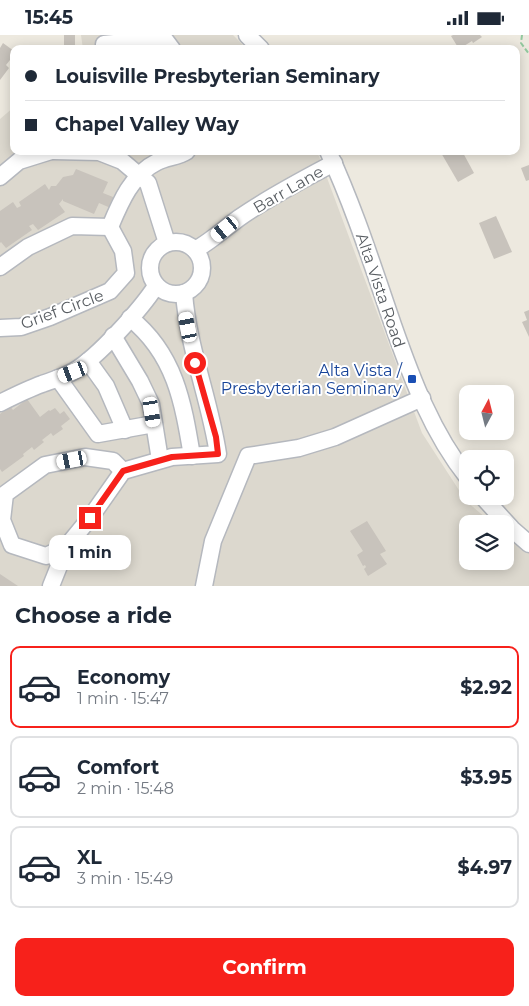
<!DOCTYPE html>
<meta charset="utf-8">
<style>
:root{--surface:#fff;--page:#f2f2f3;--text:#1f2937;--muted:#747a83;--line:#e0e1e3;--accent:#f7211b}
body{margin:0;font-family:Montserrat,sans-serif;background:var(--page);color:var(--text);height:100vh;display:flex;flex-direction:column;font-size:19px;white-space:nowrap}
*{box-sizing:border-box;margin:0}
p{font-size:16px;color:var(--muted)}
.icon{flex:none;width:28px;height:28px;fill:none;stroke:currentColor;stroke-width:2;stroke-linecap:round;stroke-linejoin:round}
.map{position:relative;height:551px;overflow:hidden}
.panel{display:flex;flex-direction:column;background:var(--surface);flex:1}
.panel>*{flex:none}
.hud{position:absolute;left:10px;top:10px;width:510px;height:110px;border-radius:10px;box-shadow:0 2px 12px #0003;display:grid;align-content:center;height:110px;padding:0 15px;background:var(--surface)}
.needle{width:32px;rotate:7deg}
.buttons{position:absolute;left:459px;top:350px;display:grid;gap:10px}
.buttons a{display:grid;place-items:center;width:55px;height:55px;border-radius:10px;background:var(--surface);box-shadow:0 2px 12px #0003;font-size:25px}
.end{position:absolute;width:22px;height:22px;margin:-11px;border:6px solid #f7211b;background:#fff;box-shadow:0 0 0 2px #fff}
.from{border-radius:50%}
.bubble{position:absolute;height:35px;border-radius:10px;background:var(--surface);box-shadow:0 2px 12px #0003;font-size:16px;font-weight:700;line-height:35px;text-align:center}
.car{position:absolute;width:15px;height:30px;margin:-15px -8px;border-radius:6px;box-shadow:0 0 4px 1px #0007;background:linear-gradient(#fff 24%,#345 0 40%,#fff 0 76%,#345 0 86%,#fff 0)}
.hud b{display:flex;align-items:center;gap:18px;height:48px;font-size:19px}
.hud b+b{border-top:1px solid var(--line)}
.hud i{width:12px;height:12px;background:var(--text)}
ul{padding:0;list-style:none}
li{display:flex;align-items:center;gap:15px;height:82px;margin:0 10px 8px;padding:0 5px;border:2px solid var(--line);border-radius:10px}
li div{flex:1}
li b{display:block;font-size:19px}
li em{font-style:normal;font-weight:700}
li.current{border-color:var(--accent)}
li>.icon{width:45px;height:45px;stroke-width:1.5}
h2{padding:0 15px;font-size:22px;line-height:60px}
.button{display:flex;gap:10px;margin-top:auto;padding:10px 15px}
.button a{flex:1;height:58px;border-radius:10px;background:var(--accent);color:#fff;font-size:20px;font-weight:700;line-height:58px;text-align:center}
.status{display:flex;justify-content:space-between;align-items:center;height:35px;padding:0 25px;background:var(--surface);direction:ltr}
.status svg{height:14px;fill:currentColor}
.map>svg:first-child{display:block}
.education{fill:#dcd8ce}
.building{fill:#c8c3bc}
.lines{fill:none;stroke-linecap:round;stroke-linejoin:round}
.minor-casing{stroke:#b5b8be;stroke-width:19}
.path{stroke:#92c89e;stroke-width:2;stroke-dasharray:5 2.5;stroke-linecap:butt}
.minor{stroke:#fff;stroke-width:16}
.route{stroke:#f7211b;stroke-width:6}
.transit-dot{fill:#1a4fb4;stroke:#fff;stroke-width:2}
.labels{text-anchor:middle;stroke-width:4;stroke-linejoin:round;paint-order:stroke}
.street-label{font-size:16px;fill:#585d62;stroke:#fff}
.transit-label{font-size:16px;fill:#164399;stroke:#fff;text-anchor:end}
</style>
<div class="status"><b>15:45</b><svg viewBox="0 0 49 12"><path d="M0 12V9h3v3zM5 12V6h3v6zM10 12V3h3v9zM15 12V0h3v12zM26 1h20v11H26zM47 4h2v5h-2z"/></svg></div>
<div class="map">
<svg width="529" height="551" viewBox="0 0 529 551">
<rect width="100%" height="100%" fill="#ede9df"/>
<g class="education">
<polygon points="81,0 233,0 247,14 83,14"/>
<polygon points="14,72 14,116 317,116 422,398 466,466 493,489 468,489 468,526 505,526 505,499 529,518 529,551 0,551 0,84"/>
</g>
<g class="building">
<polygon points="64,0 75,0 75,12 64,10"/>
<polygon points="453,0 480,0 482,2 473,8 472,6 459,14 451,1"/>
<polygon points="3,8 14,16 14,20 6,30 9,33 0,45 0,13"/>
<polygon points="440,116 462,116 474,138 458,147"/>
<polygon points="529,130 529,145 526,146 521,133"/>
<polygon points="76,134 108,147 103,158 118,164 113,174 99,168 94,179 63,166 63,164 59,169 65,177 38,195 33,189 29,191 32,195 6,213 1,207 0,208 0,176 13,167 17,173 21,171 19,167 45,149 49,155 51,151 56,151 63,142 73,140"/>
<polygon points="496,181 512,217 494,224 479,188"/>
<polygon points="529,275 529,302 522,287 527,285 524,277"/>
<polygon points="27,364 40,382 49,375 50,376 55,373 60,379 64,376 70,384 61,391 63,394 53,401 51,398 42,405 44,407 34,415 32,412 23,419 24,421 2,437 0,434 0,379 10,371 13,375"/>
<polygon points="367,486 386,516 380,519 387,529 368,541 364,534 366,532 365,530 363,531 357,520 363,516 350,496"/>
<polygon points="0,539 18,551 0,551"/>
</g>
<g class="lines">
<defs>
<g id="minor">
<polyline points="247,0 261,14"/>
<polyline points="104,9 144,5"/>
<polyline points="145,14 144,5 166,6 172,14"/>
<polyline points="53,116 99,117 122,126 148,148 167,208"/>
<path d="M328,116C354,172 373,232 393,290C412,344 432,398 468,443"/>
<polyline points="0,142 19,126 51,116"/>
<path d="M110,192C120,168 132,139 157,127C167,122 178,122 187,116"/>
<circle cx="176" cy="233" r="26"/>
<path d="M195,215C211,206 224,194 239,183C269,162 302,145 334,128"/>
<polyline points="0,232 28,212 72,191 110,192"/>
<path d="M130,283C175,319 183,367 192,421"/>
<polyline points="0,293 21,292 50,282 110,256 126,238 123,216 110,192"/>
<polyline points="113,301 140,346 151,369 160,425"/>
<polyline points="88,326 106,351 125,395"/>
<polyline points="58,343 98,399 154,389"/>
<path d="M0,368C14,361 28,354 42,349C52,345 65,342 74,336C98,322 141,274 156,251"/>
<polyline points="482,461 512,494 529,509"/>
<polyline points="67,511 46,521 12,510 2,485 5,459 45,430 85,422 113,426 123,436"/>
<path d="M51,551L67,511L90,483L123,436L172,422L218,419C210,365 188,313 184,258"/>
<polyline points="204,551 213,506 248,421 299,413 335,402 422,363"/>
</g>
</defs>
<use href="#minor" class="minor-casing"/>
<polyline class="path" points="522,0 521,8 529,19"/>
<use href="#minor" class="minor"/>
</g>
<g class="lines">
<polyline class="route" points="90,483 123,436 172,422 218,419 216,402 195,328"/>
</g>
<rect class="transit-dot" x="407" y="339" width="10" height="10" rx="2.5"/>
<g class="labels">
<g class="street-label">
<text transform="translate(288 154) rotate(-30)" y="6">Barr Lane</text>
<text transform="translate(381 255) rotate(71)" y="6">Alta Vista Road</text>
<text transform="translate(62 274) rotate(-20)" y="6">Grief Circle</text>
</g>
<g class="transit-label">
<text x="402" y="341">Alta Vista /<tspan x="402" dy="18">Presbyterian Seminary</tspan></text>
</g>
</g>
</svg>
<div class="buttons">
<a><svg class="needle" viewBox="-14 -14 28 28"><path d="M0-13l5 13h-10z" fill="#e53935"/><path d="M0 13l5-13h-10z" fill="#747a83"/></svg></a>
<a><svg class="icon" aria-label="locate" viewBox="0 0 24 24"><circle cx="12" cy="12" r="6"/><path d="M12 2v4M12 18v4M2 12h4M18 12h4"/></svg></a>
<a><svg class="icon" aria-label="layers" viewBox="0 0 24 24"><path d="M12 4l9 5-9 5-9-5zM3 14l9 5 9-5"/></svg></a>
</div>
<i class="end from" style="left:195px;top:328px"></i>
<i class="end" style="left:90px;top:483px"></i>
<div class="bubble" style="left:49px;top:500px;width:82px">1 min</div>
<i class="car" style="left:225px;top:194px;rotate:231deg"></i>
<i class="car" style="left:188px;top:292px;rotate:349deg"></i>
<i class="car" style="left:73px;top:337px;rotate:249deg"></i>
<i class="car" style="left:152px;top:377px;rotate:171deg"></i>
<i class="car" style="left:72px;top:425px;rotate:259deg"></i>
<div class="hud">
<b><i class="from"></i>Louisville Presbyterian Seminary</b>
<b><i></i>Chapel Valley Way</b>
</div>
</div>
<section class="panel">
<h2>Choose a ride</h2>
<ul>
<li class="current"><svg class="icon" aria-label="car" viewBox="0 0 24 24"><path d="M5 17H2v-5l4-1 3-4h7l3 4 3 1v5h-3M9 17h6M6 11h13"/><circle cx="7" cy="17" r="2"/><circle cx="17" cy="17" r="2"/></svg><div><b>Economy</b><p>1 min · 15:47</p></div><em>$2.92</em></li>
<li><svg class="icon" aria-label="car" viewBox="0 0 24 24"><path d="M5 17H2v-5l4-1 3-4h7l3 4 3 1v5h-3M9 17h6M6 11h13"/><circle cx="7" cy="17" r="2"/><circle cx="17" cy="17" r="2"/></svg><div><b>Comfort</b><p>2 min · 15:48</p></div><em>$3.95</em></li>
<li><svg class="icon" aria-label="car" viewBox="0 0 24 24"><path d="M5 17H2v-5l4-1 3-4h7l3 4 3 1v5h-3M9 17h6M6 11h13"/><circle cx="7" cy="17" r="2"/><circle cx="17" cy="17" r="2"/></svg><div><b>XL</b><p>3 min · 15:49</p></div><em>$4.97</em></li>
</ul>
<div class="button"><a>Confirm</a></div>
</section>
